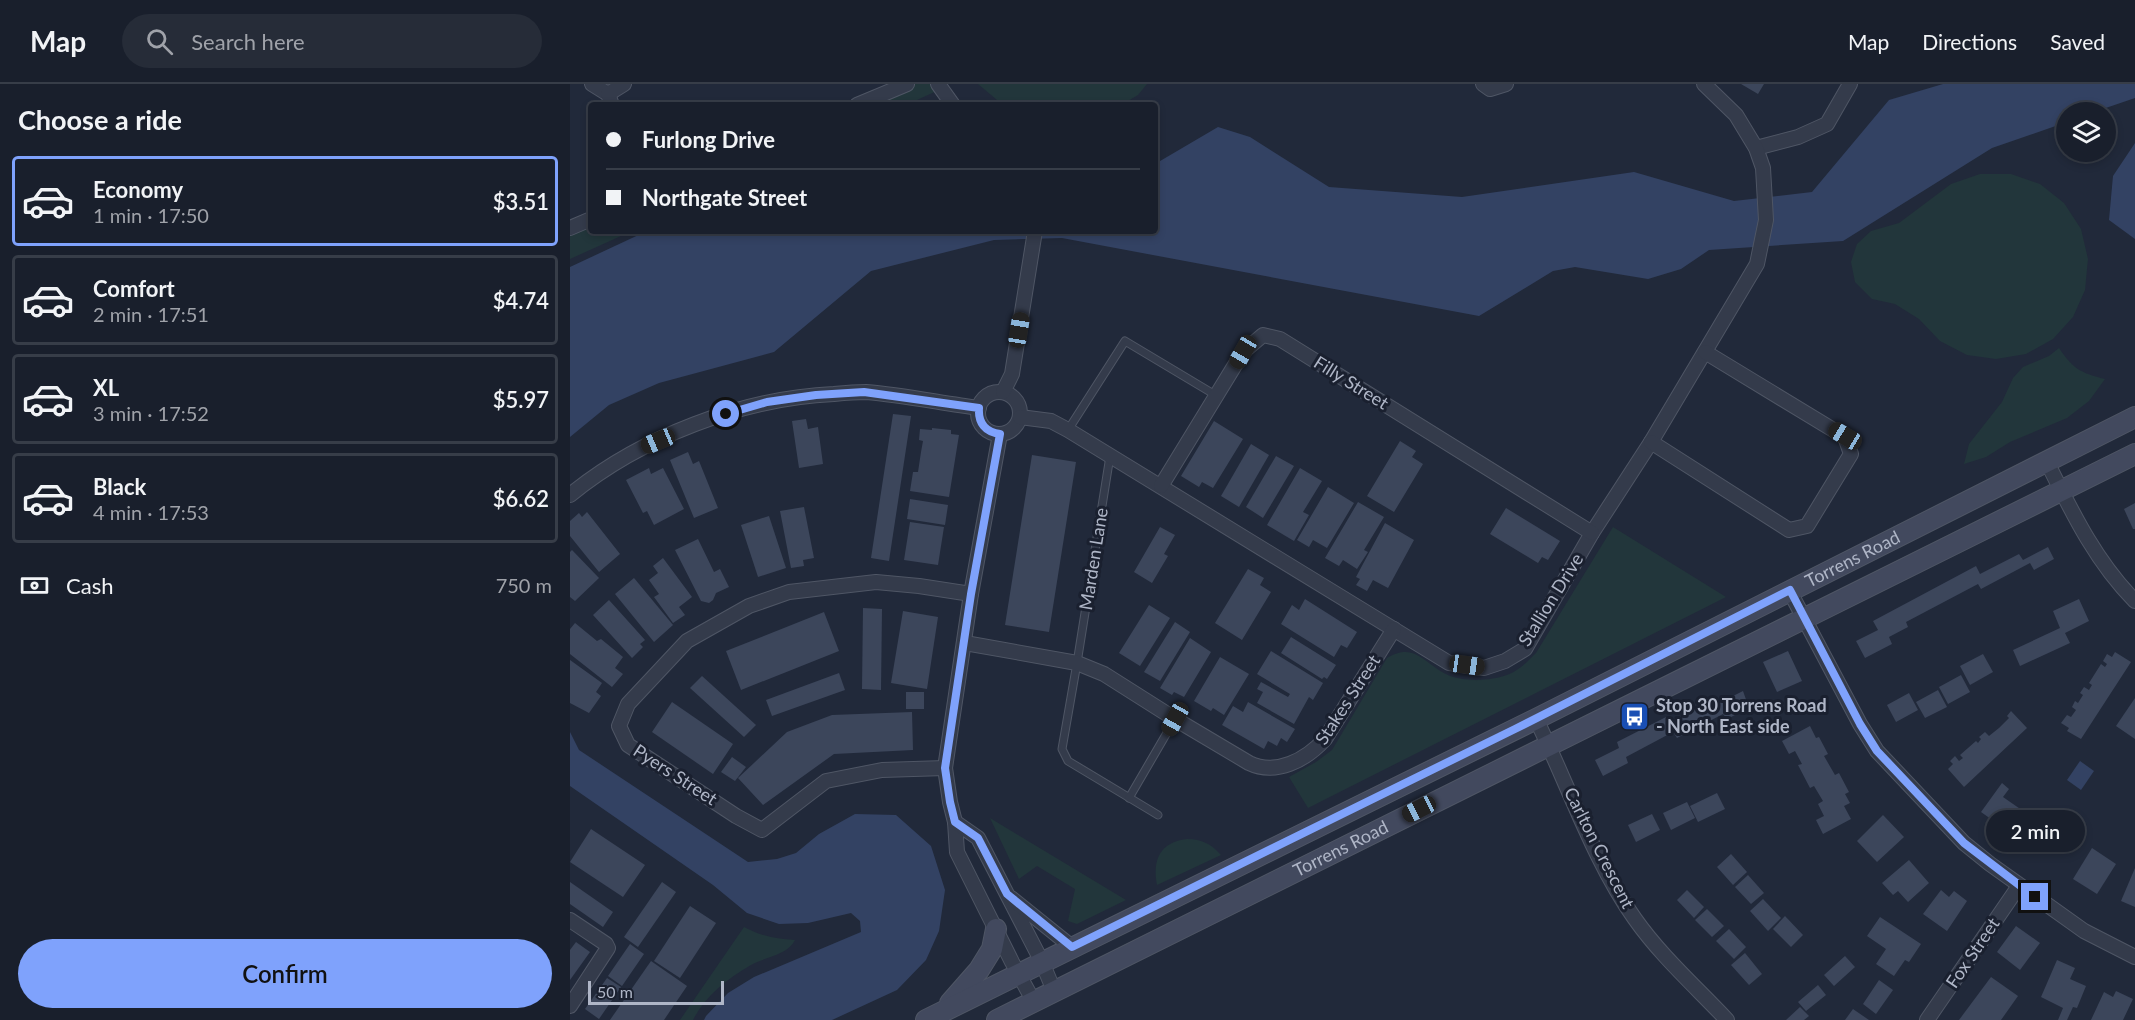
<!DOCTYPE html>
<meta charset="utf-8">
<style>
:root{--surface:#191f2c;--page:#262c38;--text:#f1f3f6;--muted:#9fa2a9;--line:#373d48;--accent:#7fa2fc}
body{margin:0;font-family:Lato,sans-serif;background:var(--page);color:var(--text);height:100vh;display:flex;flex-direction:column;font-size:22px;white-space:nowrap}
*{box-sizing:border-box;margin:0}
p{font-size:20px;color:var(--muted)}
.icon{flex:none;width:33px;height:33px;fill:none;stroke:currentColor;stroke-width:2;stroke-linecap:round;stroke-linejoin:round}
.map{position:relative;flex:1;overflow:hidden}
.drawer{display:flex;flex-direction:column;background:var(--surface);width:570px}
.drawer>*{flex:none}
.top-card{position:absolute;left:18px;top:18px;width:570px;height:132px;border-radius:6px;box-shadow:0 3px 9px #0003,0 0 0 2px var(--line);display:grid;align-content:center;height:132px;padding:0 18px;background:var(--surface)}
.buttons{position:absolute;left:1486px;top:18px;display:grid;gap:12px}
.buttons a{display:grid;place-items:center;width:60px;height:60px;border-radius:50%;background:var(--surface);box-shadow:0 3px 9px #0003,0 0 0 2px var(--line);font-size:30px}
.scale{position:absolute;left:18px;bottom:15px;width:136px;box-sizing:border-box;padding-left:6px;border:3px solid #afb6c7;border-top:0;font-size:16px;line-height:21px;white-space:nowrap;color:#afb6c7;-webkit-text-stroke:4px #1a202f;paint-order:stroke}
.end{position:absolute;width:27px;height:27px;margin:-14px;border:8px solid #7fa2fc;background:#111;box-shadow:0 0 0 3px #111}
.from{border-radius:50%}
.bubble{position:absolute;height:42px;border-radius:21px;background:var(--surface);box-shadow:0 3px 9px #0003,0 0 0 2px var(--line);font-size:20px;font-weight:600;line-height:42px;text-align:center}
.car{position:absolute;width:18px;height:36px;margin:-18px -9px;border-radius:8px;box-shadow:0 0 4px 2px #0007;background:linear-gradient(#222 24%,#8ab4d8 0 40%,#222 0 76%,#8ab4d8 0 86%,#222 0)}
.top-card b{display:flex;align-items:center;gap:21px;height:57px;font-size:22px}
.top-card b+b{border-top:2px solid var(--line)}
.top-card i{width:15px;height:15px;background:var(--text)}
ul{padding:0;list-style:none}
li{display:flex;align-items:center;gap:18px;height:90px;margin:0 12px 9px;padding:0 6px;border:3px solid var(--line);border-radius:6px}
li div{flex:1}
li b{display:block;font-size:22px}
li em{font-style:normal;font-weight:600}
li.selected{border-color:var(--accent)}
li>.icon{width:54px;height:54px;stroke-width:1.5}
h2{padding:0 18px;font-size:27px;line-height:72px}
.pay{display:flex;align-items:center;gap:15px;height:66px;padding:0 18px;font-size:22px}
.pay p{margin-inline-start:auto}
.button{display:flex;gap:12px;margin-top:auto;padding:12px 18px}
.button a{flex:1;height:69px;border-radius:36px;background:var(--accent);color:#111;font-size:24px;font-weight:600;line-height:69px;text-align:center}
header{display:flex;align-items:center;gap:36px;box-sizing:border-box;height:84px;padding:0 30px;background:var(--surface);border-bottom:2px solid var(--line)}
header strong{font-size:28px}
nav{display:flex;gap:33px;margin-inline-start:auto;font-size:21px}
.search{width:420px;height:54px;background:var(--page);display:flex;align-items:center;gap:15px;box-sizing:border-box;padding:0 21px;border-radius:33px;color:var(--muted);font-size:22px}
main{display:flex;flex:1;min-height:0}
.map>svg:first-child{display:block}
.green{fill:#22363b}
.water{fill:#334263}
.building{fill:#3c465b}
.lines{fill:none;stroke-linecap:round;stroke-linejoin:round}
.lane-casing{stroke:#4f5665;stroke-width:9}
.street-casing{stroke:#4f5665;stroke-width:16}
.secondary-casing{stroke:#4f5665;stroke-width:22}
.lane{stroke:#343b4b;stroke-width:7}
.street{stroke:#343b4b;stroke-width:14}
.secondary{stroke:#42495e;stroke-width:20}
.route{stroke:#7fa2fc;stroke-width:8}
.labels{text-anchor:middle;stroke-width:6;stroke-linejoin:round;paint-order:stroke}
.street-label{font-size:18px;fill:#afb6c7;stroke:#1a202f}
.poi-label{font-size:18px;font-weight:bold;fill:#afb6c7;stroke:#1a202f;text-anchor:start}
</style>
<header>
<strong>Map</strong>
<div class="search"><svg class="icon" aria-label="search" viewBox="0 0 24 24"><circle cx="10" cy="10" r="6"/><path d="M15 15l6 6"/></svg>Search here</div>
<nav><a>Map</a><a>Directions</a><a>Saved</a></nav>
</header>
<main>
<section class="drawer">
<h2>Choose a ride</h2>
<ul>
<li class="selected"><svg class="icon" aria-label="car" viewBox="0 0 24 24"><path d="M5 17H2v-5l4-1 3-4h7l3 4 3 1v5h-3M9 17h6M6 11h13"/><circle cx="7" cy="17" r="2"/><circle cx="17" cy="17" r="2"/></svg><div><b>Economy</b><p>1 min · 17:50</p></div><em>$3.51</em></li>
<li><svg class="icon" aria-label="car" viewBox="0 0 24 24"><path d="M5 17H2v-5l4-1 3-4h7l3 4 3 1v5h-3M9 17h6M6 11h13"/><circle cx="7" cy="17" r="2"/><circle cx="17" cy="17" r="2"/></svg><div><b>Comfort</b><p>2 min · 17:51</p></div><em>$4.74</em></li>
<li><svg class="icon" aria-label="car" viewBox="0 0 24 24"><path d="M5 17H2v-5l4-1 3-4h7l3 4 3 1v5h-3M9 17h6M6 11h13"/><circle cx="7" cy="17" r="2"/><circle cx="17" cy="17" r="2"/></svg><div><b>XL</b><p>3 min · 17:52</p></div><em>$5.97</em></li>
<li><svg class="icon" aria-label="car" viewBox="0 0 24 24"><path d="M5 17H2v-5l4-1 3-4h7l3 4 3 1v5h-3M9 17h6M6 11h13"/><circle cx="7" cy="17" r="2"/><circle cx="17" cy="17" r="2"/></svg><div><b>Black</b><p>4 min · 17:53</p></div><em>$6.62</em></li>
</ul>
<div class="pay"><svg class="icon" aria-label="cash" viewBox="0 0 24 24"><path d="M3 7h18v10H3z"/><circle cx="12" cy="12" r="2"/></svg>Cash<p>750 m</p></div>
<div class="button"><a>Confirm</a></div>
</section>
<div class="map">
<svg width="1565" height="936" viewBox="0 0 1565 936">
<rect width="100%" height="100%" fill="#21293a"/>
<g class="green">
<polygon points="337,0 368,0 371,5 336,21 288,21"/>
<polygon points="408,0 577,0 568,11 551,21 433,21"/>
<polygon points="1410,90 1441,90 1470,100 1494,119 1511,145 1518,175 1515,206 1503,233 1483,255 1456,270 1426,275 1397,271 1370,257 1349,235 1325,220 1302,215 1285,198 1281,178 1287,160 1301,147 1329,139 1381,100"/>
<polygon points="21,136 21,147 62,147 0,175 0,145"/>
<path d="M1489,264C1503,285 1511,289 1535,295L1519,317L1497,334L1440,358L1416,373L1394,380L1399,360L1432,318L1443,294L1453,283L1479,272Z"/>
<path d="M1043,443L1156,513L738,724L719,693L746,678L762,666L817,574C845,557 854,580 878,591C894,598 921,597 937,591C949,587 958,577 966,569Z"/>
<polygon points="420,734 556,816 507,840 498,837 505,805 467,782 449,795"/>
<path d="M617,755C632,755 641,760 651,771L587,801C582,776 590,758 617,755Z"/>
<path d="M174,843C191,852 206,855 225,856C218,871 195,873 181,881C157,895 135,912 123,936H110Z"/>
</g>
<g class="water">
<polygon points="1373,0 1565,0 1565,14 1524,28 1497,28 1497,38 1422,64 1273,157 1139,166 1111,185 1078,195 1005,183 983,187 909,232 492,154 424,156 301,187 204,268 89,299 39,321 0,353 0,183 77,147 585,147 585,80 648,43 680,53 759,103 892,113 1064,88 1164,117 1242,108 1319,16"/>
<polygon points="1565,59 1565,155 1539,136 1543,92"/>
<polygon points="0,648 9,666 178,778 207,775 226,769 249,750 285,730 326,731 361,762 375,806 369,847 356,876 327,906 262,936 134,936 136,932 158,909 184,893 291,848 290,837 281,829 238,839 209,840 177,829 143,801 0,702"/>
<polygon points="1510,677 1524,687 1511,706 1497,696"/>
</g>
<g class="building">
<polygon points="1171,0 1194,0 1188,10"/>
<polygon points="323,330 341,332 319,477 301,474"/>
<polygon points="236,335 238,345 248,343 253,380 229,384 222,337"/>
<polygon points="644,337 673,355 643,404 632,398 629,403 611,392"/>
<polygon points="362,344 381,346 381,350 389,351 379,413 340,407 343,388 348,388 351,368 353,357 349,356 350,345 362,346"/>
<polygon points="830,357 846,367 842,373 853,380 824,428 797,412"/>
<polygon points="681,360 699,371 669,423 651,412"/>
<polygon points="118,368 123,380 129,377 148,424 124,434 100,376"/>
<polygon points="462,371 506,378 479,548 435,541"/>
<polygon points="706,372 724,382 693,434 676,423"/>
<polygon points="79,384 81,390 93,384 114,425 84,441 77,427 73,429 56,396"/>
<polygon points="730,384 752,397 733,428 739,431 724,457 697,441"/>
<polygon points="758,403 784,419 757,464 743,456 739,463 727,456"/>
<polygon points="340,415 378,421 375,441 337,435"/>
<polygon points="788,418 814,433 794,466 798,468 787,485 773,476 769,482 755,474"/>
<polygon points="1565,419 1565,445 1563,445 1554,425"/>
<polygon points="234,423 244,474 233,476 234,482 221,484 210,427"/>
<polygon points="936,424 990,457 978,476 972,473 968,479 920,450"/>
<polygon points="17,428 50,470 29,488 0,452 0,437 9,429 12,433"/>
<polygon points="199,432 216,484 188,493 171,441"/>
<polygon points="340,438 374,443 368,481 334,476"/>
<polygon points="815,439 844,456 818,504 803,496 797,507 786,501 790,495 786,493"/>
<polygon points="590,443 605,451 594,470 598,472 582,499 564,488"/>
<polygon points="128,455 144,488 150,485 159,503 146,509 143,516 139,519 131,517 105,466"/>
<polygon points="1478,463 1484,475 1464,486 1460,479 1411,505 1408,500 1336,538 1338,543 1319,553 1322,560 1295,574 1286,557 1308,546 1303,537 1406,482 1410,490 1449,470 1453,476"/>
<polygon points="2,466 29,494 5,517 0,513 0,468"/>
<polygon points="93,474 122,513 109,523 115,531 103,539 84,513 89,510 79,496 88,489 83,482"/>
<polygon points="678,485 694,494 690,501 701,508 672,556 645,539"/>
<polygon points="64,494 103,541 84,558 45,510"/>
<polygon points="735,515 787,548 777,564 771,561 764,573 711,540 722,521 729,526"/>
<polygon points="1509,515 1519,537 1495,549 1500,559 1450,582 1443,566 1490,544 1483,527"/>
<polygon points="39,516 75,556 70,560 73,563 62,574 23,531"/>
<polygon points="579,521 600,534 570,582 549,569"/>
<polygon points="293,524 312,525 311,606 292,605"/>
<polygon points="333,527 368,533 357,605 321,599"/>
<polygon points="254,528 269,567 171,606 156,567"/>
<polygon points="605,538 620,548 590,597 574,588"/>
<polygon points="5,539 27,557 31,555 53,573 45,584 53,590 42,603 0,570 0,545"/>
<polygon points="721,553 766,581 757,595 754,593 752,595 711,569"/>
<polygon points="620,554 641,568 614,613 604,608 602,611 590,604"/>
<polygon points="701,567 753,599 743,616 739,613 724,640 687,619 693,608 687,605 691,598 718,613 720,610 687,590"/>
<polygon points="1218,567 1232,597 1207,608 1193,578"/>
<polygon points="1545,568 1561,578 1511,655 1497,647 1499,644 1491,639 1497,631 1501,633 1506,626 1502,623 1505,617 1508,619 1513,611 1510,609 1514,603 1519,606 1522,601 1519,599 1531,580 1535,583 1537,580 1533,577 1537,570 1542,573"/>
<polygon points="1413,570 1423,588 1400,601 1390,582"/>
<polygon points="650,573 679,590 654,631 643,624 641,627 624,617"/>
<polygon points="0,576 32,599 26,608 31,612 19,629 0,619"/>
<polygon points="269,589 275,606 202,632 196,616"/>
<polygon points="1391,591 1400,608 1378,620 1369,603"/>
<polygon points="132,592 186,641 174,653 120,604"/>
<polygon points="1368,606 1377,623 1355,634 1346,618"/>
<polygon points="1173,607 1179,624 1157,635 1153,630 1107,654 1103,648 1056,673 1058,679 1033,692 1025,676 1049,664 1047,658 1096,633 1098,638 1148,614 1149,619"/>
<rect x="336" y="608" width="18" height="17"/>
<polygon points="1339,609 1348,626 1326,638 1317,621"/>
<polygon points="1565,614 1565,655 1546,642"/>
<polygon points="102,618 163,660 143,690 82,648"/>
<polygon points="678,618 725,645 717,658 711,654 707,662 698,657 694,665 652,641 663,622 673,628"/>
<polygon points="1441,627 1457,644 1394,703 1378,685 1383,680 1380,677 1385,672 1389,677 1393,674 1390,671 1406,657 1408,659 1411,655 1409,653 1415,648 1419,652 1429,644 1439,634 1437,632"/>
<polygon points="342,628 343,666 264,670 193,721 168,694 217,648 262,631"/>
<polygon points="1240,642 1246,654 1249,653 1258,670 1254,672 1265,691 1269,689 1279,708 1275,710 1280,719 1274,722 1281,735 1253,750 1246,736 1254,732 1248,720 1253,717 1244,702 1240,704 1228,681 1232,680 1225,667 1219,670 1212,657"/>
<polygon points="162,673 176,683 165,697 151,688"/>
<polygon points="1432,699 1439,705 1433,713 1456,729 1442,750 1411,728"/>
<polygon points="1147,709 1155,725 1128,738 1120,722"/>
<polygon points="1117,718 1125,734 1101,746 1093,729"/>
<polygon points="1473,726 1499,743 1481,770 1455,753"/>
<polygon points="1082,730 1090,746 1066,758 1058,741"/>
<polygon points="1313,731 1334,753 1307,778 1287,757"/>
<polygon points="21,745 75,781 53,813 0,778"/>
<polygon points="1522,764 1546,780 1527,810 1503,795"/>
<polygon points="1161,770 1177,788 1163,801 1147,783"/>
<polygon points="1339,776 1359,799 1338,818 1328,807 1323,811 1312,799"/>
<polygon points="1565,784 1565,823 1551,817"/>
<polygon points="1178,791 1194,809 1181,820 1165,803"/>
<polygon points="0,798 43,828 33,843 0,820"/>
<polygon points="92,798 106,808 68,863 54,853"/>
<polygon points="1117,806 1134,823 1124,834 1107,816"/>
<polygon points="1371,806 1379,813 1384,807 1397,817 1377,847 1353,830"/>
<polygon points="1193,815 1211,834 1198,847 1180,827"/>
<polygon points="120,822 146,839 110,894 84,877"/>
<polygon points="1137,825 1154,842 1142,853 1125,836"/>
<polygon points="1215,832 1233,851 1221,863 1203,845"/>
<polygon points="1310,833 1351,860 1339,878 1335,876 1324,892 1306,880 1316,865 1297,852"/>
<polygon points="1446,842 1470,859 1450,886 1427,868"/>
<polygon points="1159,845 1176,863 1164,875 1146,857"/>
<polygon points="6,858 20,868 0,896 0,866"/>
<polygon points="60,860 74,870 52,902 38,892"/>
<polygon points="1175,869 1192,890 1179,901 1161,881"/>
<polygon points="1275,872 1285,883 1264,902 1254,891"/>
<polygon points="1487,876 1505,884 1500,895 1516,902 1507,924 1503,923 1497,936 1488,936 1493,924 1471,913"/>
<polygon points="81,877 117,902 94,936 40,936"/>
<polygon points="1421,893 1448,912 1431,936 1389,936"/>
<polygon points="37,894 51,903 29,935 15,925"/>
<polygon points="1309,896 1323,906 1306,930 1293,920"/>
<polygon points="1248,901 1256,911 1236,927 1228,918"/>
<polygon points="1546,907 1563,915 1553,936 1521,936 1534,908 1543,913"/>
<polygon points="1230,923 1239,932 1234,936 1216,936"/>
<polygon points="1283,925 1299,936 1275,936"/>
</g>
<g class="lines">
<defs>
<g id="lane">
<polyline points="498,346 555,257 647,312"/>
<polyline points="540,372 507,579 492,665 498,677 588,731"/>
<polyline points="559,714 605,635"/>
</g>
<g id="street">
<polyline points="22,0 38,10 42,21"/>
<polyline points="368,0 383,21"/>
<polyline points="913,0 920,5 936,0"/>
<polyline points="38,10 54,0"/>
<polyline points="287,21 337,0"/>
<polyline points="1186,64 1228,53 1257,40 1280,0"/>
<polyline points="0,144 21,135"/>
<circle cx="429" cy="329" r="21"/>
<polyline points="433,308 442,290 465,147"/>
<polyline points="450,333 481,337 498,346 879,579 914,584 935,577 955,565 1022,449 1081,358 1187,180 1196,136 1193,84 1186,64 1166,31 1134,0"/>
<polyline points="430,350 401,510 375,684 380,718 385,738 387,768 442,878 464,918"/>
<polyline points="1081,358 1219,446 1237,442 1281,370 1275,353 1135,268"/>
<path d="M1476,376C1501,426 1525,477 1565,517"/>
<polyline points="591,402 673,268 693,251 710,255 1022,449"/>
<path d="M0,411C71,353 173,314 264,310C274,309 285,308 296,308C333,311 371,319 409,324"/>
<polyline points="1219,506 1290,640 1307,667 1394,759 1420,780 1514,847 1565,873"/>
<path d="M395,559L507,579L534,590L605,635L679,679C706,692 736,676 755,655L824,545"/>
<path d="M966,635C997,698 1024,778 1065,835C1091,872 1126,903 1157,936"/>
<polyline points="375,684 312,686 256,697 192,746 166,732 58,661 49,642 58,620 117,557 179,522 219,508 306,498 349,502 401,510"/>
<polyline points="385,738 408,754 472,878 484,907"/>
<polyline points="441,814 502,863"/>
<polyline points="0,836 36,860 38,864 0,922"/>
<polyline points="1357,936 1449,802"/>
</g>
<g id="secondary">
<polyline points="380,919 409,886 422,865 426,845"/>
<path id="s1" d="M356,936L966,635L1565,333"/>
<path id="s2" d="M427,936L1565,370"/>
</g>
</defs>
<use href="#lane" class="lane-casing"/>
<use href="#street" class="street-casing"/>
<use href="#secondary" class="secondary-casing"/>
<use href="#lane" class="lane"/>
<use href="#street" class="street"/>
<use href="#secondary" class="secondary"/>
</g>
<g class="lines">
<path class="route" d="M156,330L197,318L246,311L294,308L409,324C408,339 415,348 430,350L401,510L375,684L380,718L385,738L408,754L437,810L502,863L945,645L1220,506L1290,640L1307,667L1394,759L1465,813"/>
</g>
<defs>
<symbol id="bus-square" viewBox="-11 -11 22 22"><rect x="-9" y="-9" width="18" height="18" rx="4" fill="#1a4fb4" stroke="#1a202f"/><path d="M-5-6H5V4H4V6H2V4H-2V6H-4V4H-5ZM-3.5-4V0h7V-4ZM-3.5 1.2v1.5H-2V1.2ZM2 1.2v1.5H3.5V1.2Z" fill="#fff"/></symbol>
</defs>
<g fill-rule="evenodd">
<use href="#bus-square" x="1048" y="616" width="33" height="33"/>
</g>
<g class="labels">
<g class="street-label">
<text transform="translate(781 299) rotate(32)" y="6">Filly Street</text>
<text dy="6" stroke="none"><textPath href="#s1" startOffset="1035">Torrens Road</textPath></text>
<text transform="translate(524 475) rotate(-81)" y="6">Marden Lane</text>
<text transform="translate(981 516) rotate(-58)" y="6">Stallion Drive</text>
<text transform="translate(778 616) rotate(-57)" y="6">Stakes Street</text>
<text transform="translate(105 691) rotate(33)" y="6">Pyers Street</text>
<text dy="6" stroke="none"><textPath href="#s2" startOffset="384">Torrens Road</textPath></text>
<text transform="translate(1029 764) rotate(63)" y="6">Carlton Crescent</text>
<text transform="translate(1403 869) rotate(-56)" y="6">Fox Street</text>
</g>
<g class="poi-label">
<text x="1086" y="628">Stop 30 Torrens Road<tspan x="1086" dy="21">- North East side</tspan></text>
</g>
</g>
</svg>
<div class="buttons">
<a><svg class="icon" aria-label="layers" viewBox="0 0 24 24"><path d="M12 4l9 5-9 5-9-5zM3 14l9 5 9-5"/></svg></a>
</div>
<div class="scale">50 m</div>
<i class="end from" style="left:156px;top:330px"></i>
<i class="end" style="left:1465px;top:813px"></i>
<div class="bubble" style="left:1416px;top:726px;width:99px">2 min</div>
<i class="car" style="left:449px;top:246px;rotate:9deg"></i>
<i class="car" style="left:673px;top:268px;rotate:210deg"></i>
<i class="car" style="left:1275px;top:352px;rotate:301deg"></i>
<i class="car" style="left:88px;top:357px;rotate:247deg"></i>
<i class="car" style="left:897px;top:581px;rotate:98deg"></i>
<i class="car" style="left:605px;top:635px;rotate:209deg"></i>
<i class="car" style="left:849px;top:725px;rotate:243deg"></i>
<div class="top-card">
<b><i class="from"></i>Furlong Drive</b>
<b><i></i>Northgate Street</b>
</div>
</div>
</main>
